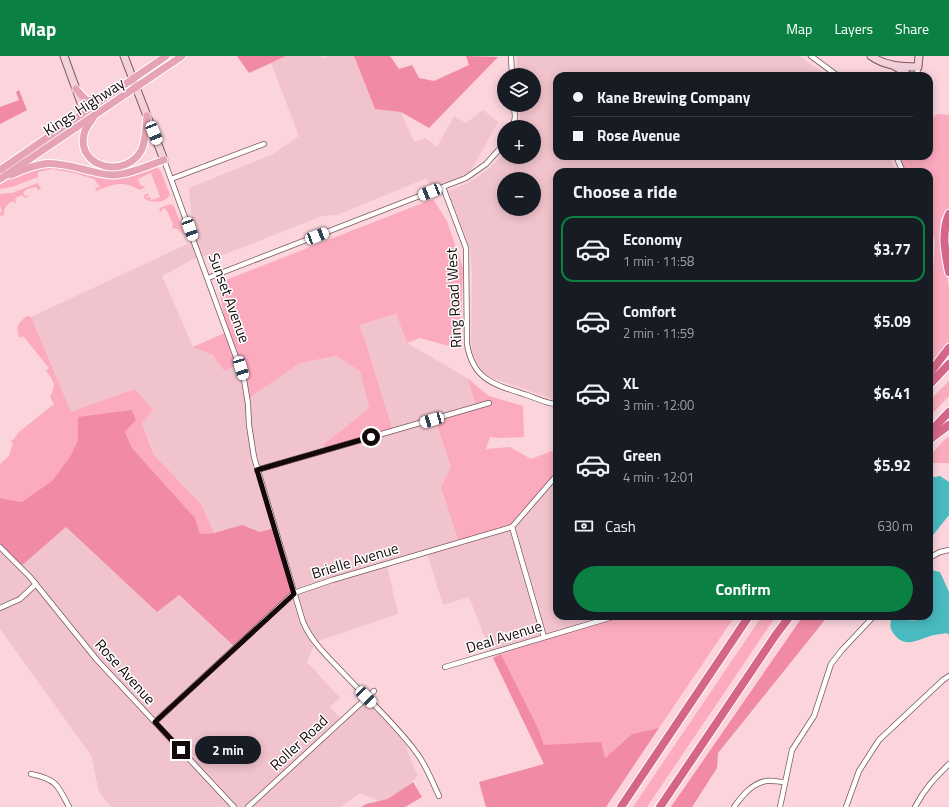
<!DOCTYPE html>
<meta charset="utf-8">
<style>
:root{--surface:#171b24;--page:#242831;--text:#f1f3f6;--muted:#9ea1a6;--line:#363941;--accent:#0b8043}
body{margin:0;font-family:"Titillium Web",sans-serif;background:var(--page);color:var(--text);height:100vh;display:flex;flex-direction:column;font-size:15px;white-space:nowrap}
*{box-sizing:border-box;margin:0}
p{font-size:13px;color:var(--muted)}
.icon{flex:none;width:22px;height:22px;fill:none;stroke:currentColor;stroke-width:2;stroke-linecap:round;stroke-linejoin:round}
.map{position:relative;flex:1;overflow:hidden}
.panel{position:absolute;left:553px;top:112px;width:380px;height:452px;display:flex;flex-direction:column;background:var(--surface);border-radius:12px;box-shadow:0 2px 10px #0003}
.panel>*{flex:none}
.guide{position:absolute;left:553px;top:16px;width:380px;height:88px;border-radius:12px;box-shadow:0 2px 10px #0003;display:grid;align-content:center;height:88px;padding:0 20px;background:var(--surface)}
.controls{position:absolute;left:497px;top:12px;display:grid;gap:8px}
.controls a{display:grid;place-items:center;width:44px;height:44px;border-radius:50%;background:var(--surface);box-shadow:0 2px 10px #0003;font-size:20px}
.end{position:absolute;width:18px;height:18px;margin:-9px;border:5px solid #14080b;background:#fff;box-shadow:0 0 0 2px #fff}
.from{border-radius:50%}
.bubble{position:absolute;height:28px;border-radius:14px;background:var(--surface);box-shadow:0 2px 10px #0003;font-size:13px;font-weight:700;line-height:28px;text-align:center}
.car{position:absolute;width:12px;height:24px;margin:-12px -6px;border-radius:5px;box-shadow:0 0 3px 1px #0007;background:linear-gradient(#fff 24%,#345 0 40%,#fff 0 76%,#345 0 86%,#fff 0)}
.guide b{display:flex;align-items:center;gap:14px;height:38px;font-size:15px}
.guide b+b{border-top:1px solid var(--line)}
.guide i{width:10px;height:10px;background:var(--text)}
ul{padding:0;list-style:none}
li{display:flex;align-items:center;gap:12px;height:66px;margin:0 8px 6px;padding:0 12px;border:2px solid transparent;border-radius:12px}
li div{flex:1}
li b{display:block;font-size:15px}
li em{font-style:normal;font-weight:700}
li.selected{border-color:var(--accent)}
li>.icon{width:36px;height:36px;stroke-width:1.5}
h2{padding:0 20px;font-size:18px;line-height:48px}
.pay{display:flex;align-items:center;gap:10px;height:44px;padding:0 20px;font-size:15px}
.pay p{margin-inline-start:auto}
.cta{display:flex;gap:8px;margin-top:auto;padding:8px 20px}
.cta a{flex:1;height:46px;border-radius:24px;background:var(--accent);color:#fff;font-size:16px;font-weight:700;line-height:46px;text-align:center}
header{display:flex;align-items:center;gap:24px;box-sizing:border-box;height:56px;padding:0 20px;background:var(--accent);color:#fff}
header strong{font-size:19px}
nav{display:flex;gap:22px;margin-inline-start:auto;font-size:14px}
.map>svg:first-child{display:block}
.built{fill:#f1c3cd;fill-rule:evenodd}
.green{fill:#fcabbe}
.forest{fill:#f08aa5}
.water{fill:#49bac0}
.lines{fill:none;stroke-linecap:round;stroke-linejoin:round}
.street-casing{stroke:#79585f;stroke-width:6}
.secondary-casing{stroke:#79585f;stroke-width:9}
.primary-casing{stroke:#fff;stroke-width:9}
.highway-casing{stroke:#fff;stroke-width:10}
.street{stroke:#fff;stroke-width:4.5}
.secondary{stroke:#f2d1db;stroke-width:7}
.primary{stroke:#e6a3b6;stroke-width:7}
.highway{stroke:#d56686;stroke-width:8}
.route{stroke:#14080b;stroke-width:5}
.labels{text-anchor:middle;stroke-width:3;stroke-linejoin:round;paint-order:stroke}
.street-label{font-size:15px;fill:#14080b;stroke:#fff}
</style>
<header>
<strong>Map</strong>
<nav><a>Map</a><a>Layers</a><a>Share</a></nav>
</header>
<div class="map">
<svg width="949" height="751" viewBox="0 0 949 751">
<rect width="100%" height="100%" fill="#fbd4dc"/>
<g class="built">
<polygon points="286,0 321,0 324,2 329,0 354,0 375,53 401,56 414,86 425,82 437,91 454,60 466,67 483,54 498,66 468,120 432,135 427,122 337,159 322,160 218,201 199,200 162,220 193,291 213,299 224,315 239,308 247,344 300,307 336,300 360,315 369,352 324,388 393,375 364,281 359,269 396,258 407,287 467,322 477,352 435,363 451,411 557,419 557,560 611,560 501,598 493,602 469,541 443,549 427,497 387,509 398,558 315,586 307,606 340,642 330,651 342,664 366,641 404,682 410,702 418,720 385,748 360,737 341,751 111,751 99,736 91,699 0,573 0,492 20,511 66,471 157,556 178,539 236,592 274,472 260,476 242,469 214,477 201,448 153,398 142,367 71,356 31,261 194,185 189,132 273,98 299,80 271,7"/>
<path d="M517,0H799L828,20H557V100H889L896,116H557V344H555L493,322L485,318L479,310L473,299L471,288L472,218L470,192L448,135L468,127L476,122L490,112L504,97V101H534V71H519L520,61V49H534V19H517ZM504,123H534V153H504Z"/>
</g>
<g class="green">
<polygon points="937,58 949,59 949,153 940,164 949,233 949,293 929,313 929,276 935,185 929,173 929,116 903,116 896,100 929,100 929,66"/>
<path d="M43,110C50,111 58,110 65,112C81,115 97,123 113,123C128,123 144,110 157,111L161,115L170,139C165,147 151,148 144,142V139L148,137L149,139L146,141L147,142L150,141L151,144L160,141L151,117L138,123L141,130H145V131L140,134C122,124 114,128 96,135L95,133L98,131V132L100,131L94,123L74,117L52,113L38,116V121L12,131L0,133V129L14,120Z"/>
<path d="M38,127L41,133L38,134L36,131L27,133L23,137L25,140L28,139L29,140L25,142L22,139L15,142L16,146L14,147L13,145C6,148 4,152 4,159L0,160V157L2,155L0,150V138L12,137Z"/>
<polygon points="433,143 447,165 463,212 460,293 420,282 407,287 396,258 359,269 364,281 393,375 324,396 324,388 369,352 360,315 336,300 300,307 247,344 239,308 224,315 213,299 193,291 227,276 218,227"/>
<polygon points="170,148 174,150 185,180 177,173 172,172 173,168 166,153 163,152 162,155 159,156 160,152"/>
<path d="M27,260L31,261L71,356L135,333L153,354L142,367L153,398L201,448L214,477L200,478L195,462L132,392L125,376L136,364L78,361V384L71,399L53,424L22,446L0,442V408L9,400L13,387L10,384H13L19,376L54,348L50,341C56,328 55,327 46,315L49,312L23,280L20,282C14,272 19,266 27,260Z"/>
<polygon points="467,322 489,340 523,350 524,381 501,382 490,381 486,393 510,391 531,403 557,393 557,419 515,467 459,486 441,431 451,411 435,363 477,352"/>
<polygon points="949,325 949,340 929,361 929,345"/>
<polygon points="949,381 949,407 929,407 929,401 944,384"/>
<polygon points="611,560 735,560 659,672 632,678 605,702 569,689 544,689 538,672 501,598"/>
<polygon points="762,560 776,560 647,751 633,751"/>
</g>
<g class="forest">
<polygon points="237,0 286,0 249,17"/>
<polygon points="354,0 390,0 399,13 412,9 419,22 434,25 469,9 466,0 498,1 429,72 401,56 375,53"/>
<polygon points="19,34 27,54 0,68 0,51 19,44 16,36"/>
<polygon points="132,354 136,364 125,376 132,392 195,462 200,478 214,477 242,469 260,476 274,472 293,535 236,592 179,539 157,556 66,471 20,511 0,492 0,442 22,446 53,424 71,399 78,384 78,361"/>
<polygon points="803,560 828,560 718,697 717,712 692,751 671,751"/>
<polygon points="501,598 538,672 544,689 601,686 605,702 632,678 659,672 606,751 486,751 479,726 544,708 493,602"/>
<polygon points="413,726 422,741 405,751 361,751 366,748 388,743"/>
</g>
<g class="water">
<polygon points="940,420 949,426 949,459 929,484 929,422"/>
<path d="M931,514L940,516L949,536V579L947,577C943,578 938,578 934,579C921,582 905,594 894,578C890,573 890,570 891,564C902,561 916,569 925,560H929V519Z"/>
</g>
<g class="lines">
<defs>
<g id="street">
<polyline points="511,0 512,19"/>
<polyline points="811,0 838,20"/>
<polyline points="917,20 918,11"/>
<polyline points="513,71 515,61 514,49"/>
<polyline points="896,100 903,116"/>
<path d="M164,104L244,323L248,348L249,369L254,401L303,566C312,587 330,603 345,619C368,643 396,669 416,696C426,709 432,725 439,740"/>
<polyline points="171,123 264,88"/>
<path d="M443,131L466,192L467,288C473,325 496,329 527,339C536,342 547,348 557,348"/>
<polyline points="208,222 466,122 486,108 504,88"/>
<polyline points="257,414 489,347"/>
<polyline points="512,471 544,581"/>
<polyline points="512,471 557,419"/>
<polyline points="0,491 30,521 97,604 234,751"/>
<polyline points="929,502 940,496 949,494"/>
<polyline points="0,552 20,543 36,528"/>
<polyline points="445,611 616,560"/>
<polyline points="155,666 294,537 332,524 512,471"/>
<path d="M31,718C56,723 58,729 69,751"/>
<polyline points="248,751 374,635"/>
<path d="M734,751C742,740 751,728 766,725C771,724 779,726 785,726"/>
<polyline points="780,751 792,694 814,660 831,608 842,594 874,560"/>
<polyline points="846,751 859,715 879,684 943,624 949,620"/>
<path d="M915,751C925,732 934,723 949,708"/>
</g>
<g id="secondary">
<polyline points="64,0 81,47 81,59"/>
<polyline points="124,0 164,104"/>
<path d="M871,0C885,10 901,11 918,11L919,0"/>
<polyline points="896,11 905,16 908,20"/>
</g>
<g id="primary">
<polyline points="76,33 86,44 98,46"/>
<path d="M93,62C90,67 85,72 84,78C76,112 127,124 142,93C146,83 146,71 147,60"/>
<polyline points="0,114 166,0"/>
<path d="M11,119C44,104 52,105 86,114C95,116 104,119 113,119C129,119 149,109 164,104"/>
<polyline points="0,123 182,0"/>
</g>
<g id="highway">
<path d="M949,158C941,177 945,196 949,216"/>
<polyline points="929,318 949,292"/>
<polyline points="929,329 949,308"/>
<polyline points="929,377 949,356"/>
<polyline points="929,384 949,369"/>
<polyline points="621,751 749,560"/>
<polyline points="660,751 775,580 790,560"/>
</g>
</defs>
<use href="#street" class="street-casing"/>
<use href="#secondary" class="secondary-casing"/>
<use href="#primary" class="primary-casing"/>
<use href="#highway" class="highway-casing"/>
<use href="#street" class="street"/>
<use href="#secondary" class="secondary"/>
<use href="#primary" class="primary"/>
<use href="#highway" class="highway"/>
</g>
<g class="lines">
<polyline class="route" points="181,694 155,666 294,538 257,414 371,381"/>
</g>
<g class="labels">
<g class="street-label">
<text transform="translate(84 51) rotate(-33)" y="5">Kings Highway</text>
<text transform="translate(229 242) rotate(70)" y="5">Sunset Avenue</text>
<text transform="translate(454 242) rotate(-93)" y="5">Ring Road West</text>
<text transform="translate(355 505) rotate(-17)" y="5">Brielle Avenue</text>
<text transform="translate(504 581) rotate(-17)" y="5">Deal Avenue</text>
<text transform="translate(125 616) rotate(48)" y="5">Rose Avenue</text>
<text transform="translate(299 687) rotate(-43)" y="5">Roller Road</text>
</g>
</g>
</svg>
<div class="controls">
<a><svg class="icon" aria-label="layers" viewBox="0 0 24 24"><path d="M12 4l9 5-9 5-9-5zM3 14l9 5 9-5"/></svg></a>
<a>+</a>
<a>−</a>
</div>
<i class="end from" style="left:371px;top:381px"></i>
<i class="end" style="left:181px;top:694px"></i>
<div class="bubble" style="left:195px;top:680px;width:66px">2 min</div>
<i class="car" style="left:154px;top:77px;rotate:158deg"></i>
<i class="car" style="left:430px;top:136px;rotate:248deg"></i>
<i class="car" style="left:190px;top:173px;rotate:160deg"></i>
<i class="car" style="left:317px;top:180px;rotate:69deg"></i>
<i class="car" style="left:241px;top:312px;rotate:163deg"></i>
<i class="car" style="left:432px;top:364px;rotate:254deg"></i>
<i class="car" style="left:366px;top:641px;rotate:136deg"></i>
<div class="guide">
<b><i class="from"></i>Kane Brewing Company</b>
<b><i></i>Rose Avenue</b>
</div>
<section class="panel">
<h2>Choose a ride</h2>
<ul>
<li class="selected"><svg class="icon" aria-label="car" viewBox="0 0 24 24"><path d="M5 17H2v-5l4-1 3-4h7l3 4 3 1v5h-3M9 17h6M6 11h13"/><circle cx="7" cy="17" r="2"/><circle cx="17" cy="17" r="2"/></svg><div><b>Economy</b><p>1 min · 11:58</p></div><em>$3.77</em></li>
<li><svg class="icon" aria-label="car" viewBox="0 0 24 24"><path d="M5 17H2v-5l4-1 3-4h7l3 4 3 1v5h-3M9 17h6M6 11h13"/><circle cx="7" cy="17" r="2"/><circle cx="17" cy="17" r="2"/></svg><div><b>Comfort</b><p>2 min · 11:59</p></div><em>$5.09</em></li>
<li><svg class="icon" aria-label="car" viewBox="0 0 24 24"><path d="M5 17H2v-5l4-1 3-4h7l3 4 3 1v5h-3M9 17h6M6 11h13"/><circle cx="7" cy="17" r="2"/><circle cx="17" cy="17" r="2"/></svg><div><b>XL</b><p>3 min · 12:00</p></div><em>$6.41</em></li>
<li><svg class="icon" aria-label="car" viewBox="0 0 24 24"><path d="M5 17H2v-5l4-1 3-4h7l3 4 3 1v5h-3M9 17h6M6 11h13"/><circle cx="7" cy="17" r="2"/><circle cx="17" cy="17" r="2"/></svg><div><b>Green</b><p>4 min · 12:01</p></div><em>$5.92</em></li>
</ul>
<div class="pay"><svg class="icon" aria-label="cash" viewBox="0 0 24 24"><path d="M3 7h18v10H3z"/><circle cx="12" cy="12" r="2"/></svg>Cash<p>630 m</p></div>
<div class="cta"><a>Confirm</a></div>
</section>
</div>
